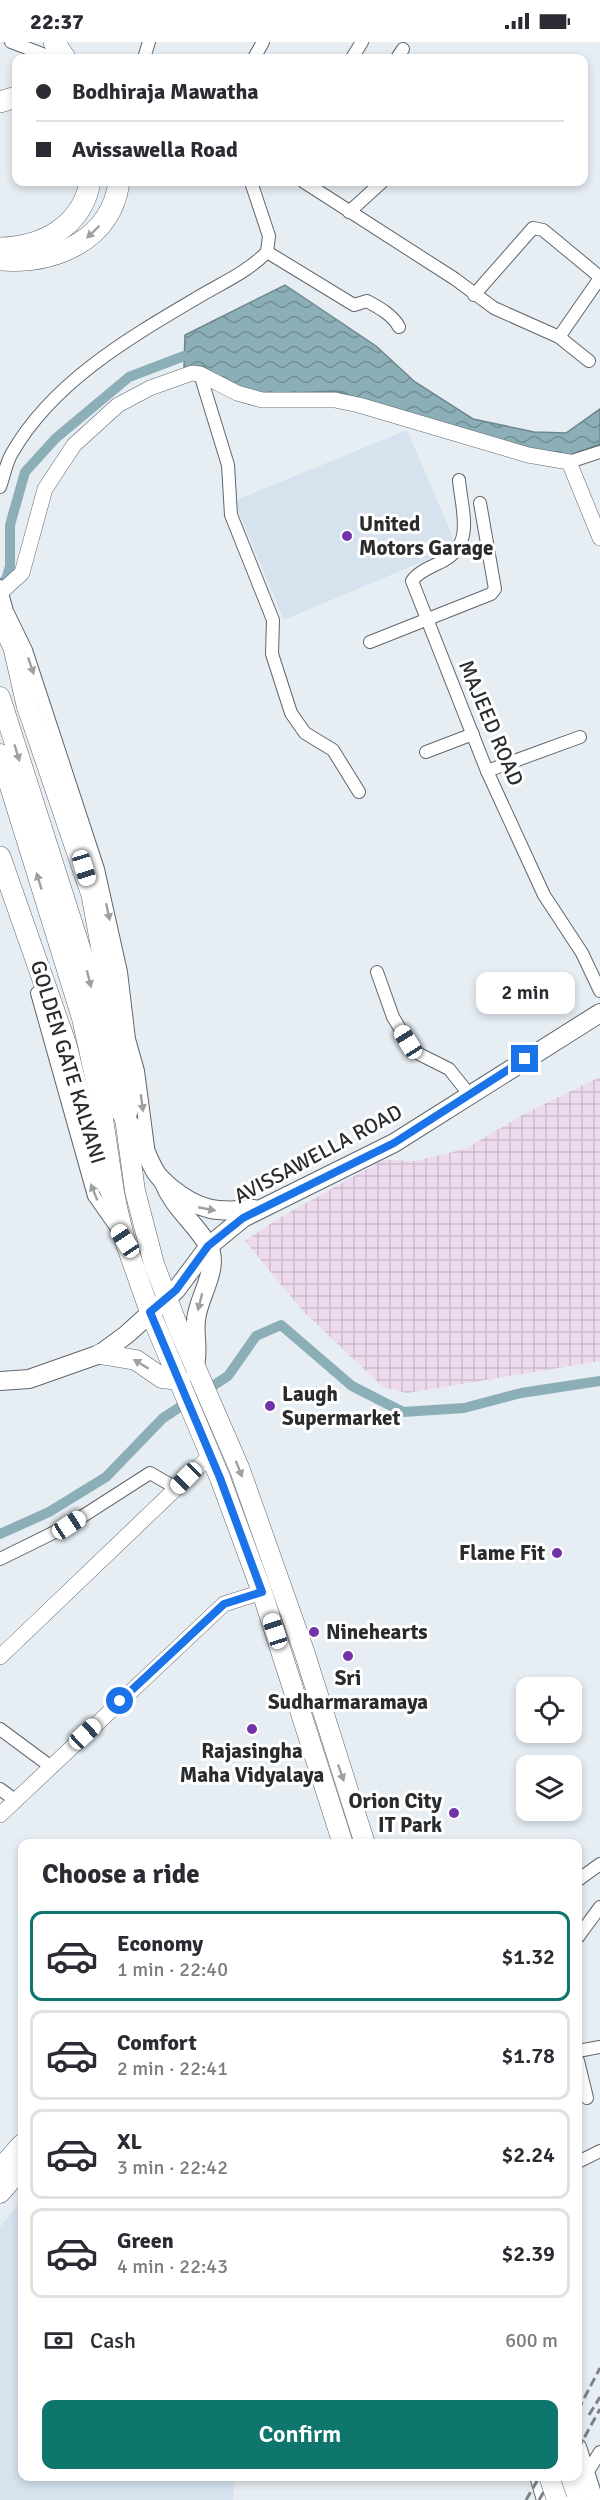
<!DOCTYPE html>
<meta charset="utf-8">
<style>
:root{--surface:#fff;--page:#f2f2f3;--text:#2b2b33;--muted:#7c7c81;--line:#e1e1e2;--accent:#0f766e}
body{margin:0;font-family:Signika,sans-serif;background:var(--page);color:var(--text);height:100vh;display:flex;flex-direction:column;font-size:22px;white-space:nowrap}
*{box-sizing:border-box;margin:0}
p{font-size:20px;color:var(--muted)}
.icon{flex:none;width:33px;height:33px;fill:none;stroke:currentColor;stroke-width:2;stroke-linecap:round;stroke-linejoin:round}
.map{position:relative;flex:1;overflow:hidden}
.sheet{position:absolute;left:18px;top:1797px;width:564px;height:642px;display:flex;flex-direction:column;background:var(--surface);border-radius:12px;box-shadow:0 3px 9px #0003}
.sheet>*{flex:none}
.hud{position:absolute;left:12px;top:12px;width:576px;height:132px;border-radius:12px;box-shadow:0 3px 9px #0003;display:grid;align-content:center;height:132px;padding:0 24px;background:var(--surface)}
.buttons{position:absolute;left:516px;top:1635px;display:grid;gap:12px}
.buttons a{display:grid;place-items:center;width:66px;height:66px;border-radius:12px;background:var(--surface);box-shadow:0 3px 9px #0003;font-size:30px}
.end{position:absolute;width:27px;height:27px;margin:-14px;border:8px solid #1a73e8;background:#fff;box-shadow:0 0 0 3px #fff}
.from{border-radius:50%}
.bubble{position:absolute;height:42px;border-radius:12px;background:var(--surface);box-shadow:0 3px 9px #0003;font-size:20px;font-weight:600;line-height:42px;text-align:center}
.car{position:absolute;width:18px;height:36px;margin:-18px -9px;border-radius:8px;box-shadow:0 0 4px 2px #0007;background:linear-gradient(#fff 24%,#345 0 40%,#fff 0 76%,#345 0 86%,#fff 0)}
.hud b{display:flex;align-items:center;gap:21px;height:57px;font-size:22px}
.hud b+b{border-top:2px solid var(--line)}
.hud i{width:15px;height:15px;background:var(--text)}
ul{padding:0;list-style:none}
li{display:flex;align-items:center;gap:18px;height:90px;margin:0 12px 9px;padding:0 12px;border:3px solid var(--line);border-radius:12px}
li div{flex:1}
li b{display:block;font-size:22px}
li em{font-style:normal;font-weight:600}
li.current{border-color:var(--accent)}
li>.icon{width:54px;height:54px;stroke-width:1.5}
h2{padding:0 24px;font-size:27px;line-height:72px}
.pay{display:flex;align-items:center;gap:15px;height:66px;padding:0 24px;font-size:22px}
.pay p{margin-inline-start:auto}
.primary-button{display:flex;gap:12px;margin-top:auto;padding:12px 24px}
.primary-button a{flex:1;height:69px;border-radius:12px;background:var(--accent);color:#fff;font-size:24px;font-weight:600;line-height:69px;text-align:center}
.status{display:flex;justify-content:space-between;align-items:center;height:42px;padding:0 30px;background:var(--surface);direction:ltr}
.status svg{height:16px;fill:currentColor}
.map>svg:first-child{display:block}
.built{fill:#d6e3ef}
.industrial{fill:url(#industrial-grid)}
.water{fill:url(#water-waves);stroke:#6e878e;stroke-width:1.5}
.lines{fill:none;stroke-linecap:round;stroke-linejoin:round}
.canal{stroke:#8baeb7;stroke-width:10}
.minor-casing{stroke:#61666c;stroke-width:14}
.tertiary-casing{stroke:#61666c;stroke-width:16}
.secondary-casing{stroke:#61666c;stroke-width:18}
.primary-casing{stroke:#61666c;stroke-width:20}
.trunk-casing{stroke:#61666c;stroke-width:21}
.motorway-casing{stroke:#61666c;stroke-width:22}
.minor{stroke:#fff;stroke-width:12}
.tertiary{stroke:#fff;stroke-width:15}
.secondary{stroke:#fff;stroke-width:16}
.primary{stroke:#fff;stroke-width:18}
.trunk{stroke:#fff;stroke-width:20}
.motorway{stroke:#fff;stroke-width:21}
.rail{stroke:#7e8286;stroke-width:3;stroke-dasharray:9 4.5;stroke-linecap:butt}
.trunk-bridge-casing{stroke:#61666c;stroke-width:21;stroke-linecap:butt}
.trunk-bridge{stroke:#fff;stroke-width:20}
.oneway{fill:#9fa0a0}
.route{stroke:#1a73e8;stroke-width:8}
.poi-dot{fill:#7333a8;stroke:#fff;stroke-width:2}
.labels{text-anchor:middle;stroke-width:6;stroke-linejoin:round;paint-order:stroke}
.poi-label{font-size:21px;font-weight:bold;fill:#292b2d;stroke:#fff;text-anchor:start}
.street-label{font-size:21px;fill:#292b2d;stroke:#fff}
</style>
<div class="status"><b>22:37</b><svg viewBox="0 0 49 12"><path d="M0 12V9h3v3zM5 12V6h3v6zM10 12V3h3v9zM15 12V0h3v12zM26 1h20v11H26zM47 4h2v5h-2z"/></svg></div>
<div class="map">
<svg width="600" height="2458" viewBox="0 0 600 2458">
<defs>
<pattern id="industrial-grid" width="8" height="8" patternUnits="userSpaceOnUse" patternTransform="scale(1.5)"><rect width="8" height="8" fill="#eddbed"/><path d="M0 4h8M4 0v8" fill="none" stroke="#cbbccc"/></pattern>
<pattern id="water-waves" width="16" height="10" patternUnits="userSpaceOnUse" patternTransform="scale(1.5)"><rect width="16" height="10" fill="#8baeb7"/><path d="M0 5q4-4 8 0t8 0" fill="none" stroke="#728e95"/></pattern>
</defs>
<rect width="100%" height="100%" fill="#e6edf3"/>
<g class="built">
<polygon points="407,388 457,505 284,578 234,459"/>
<polygon points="22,2158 22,2434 234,2435 233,2458 0,2458 0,2185"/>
</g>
<polygon class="industrial" points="600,1035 600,1319 407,1351 383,1345 303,1269 245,1199 276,1178 383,1118 415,1119 465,1107 526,1071"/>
<polygon class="water" points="285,243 376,304 415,340 473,377 534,390 566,391 600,367 600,402 566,415 466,393 336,349 269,352 237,346 203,324 184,325 185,293"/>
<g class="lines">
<g class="canal">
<polyline points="0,541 6,538 10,524 10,483 25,430 56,396 129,335 184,314"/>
<polyline points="0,1492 49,1470 106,1435 163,1376 228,1334 256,1294 281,1283 352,1344 403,1370 464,1366 521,1351 600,1339"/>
</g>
<defs>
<g id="minor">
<polyline points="11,0 53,16"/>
<polyline points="144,16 149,0"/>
<polyline points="254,16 263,0"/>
<polyline points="352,16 362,0"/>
<polyline points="397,16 403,7"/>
<polyline points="304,140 455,237 494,266 559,295 589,319"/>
<polyline points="349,170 382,140"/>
<path d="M267,210L354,263L367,259C378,265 393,273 399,285"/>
<polyline points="474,253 533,186 543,188 600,235"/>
<polyline points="559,295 600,236"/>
<polyline points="200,332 228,423 231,473 273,578 272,612 291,671 305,691 333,708 359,750"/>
<polyline points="569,420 600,410"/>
<path d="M459,438C462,471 476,504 439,521C429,526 418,530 412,539L487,729L544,853L582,911L600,949"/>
<path d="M0,445C4,434 6,421 12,411C52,341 127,297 195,257C221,241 245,232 267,210L269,194L251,140"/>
<polyline points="0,544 7,569 26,608 98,827 121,930 129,997 138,1029 148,1105"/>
<polyline points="370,600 491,552 495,547 480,461"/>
<polyline points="426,710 473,692"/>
<polyline points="487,729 580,695"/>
<polyline points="377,930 393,975 408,1000 419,1012 449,1027 469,1052"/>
<polyline points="37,951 94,1154 118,1188"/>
<polyline points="0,1517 69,1483 150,1431 176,1446"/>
<polyline points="0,1687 50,1724"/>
<polyline points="0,1747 15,1758"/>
<polyline points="578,1838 600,1822"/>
<polyline points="578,1895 600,1865"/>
<polyline points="578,2009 600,2005"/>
<polyline points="578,2019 587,2056"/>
<polyline points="578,2120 600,2109"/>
<polyline points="587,2431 600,2410"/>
</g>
<g id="tertiary">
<polyline points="0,551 22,531 45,447 74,403 118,363 150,346 192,331 200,332 237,351 262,358 335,358 359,363 528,413 569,420 600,496"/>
<polyline points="0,1615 211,1413"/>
<polyline points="0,1773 224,1562 262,1550"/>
</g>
<g id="secondary">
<polyline points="578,2405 595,2458"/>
<polyline points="538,2434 545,2458"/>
</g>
<g id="primary">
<path d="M125,1076C143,1094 143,1108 155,1129C159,1136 165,1141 171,1146C199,1169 218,1171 254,1167"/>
<path d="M163,1139C173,1165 194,1180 208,1203C221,1226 198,1254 196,1278C194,1294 199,1307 195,1323"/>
<polyline points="0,1339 29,1337 100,1312 126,1293 176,1248 209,1204 243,1176 394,1101 600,971"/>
</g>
<g id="trunk">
<polyline points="0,655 83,915 117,1063 125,1076 135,1149 154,1222 178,1285 240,1428 304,1609 365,1802"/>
<polyline points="0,712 82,976 100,1057 115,1157 125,1199 150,1270 220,1436 262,1550 343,1802"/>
<polyline points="100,1312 136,1318 162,1336 180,1338"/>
<polyline points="0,2127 22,2102"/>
<polyline points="0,2151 22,2126"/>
<polyline points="570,2434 577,2458"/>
</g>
<g id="motorway">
<polyline points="54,0 65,16"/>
<polyline points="0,60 16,55"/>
<path d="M0,206C43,205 82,184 90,140"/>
<path d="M0,218C54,222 111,199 119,140"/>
<polyline points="0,575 14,606 27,663 92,853 127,1045 129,1061 125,1076"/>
<polyline points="0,815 66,1003 94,1115 115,1157"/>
</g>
</defs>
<use href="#minor" class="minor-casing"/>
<use href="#tertiary" class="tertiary-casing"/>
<use href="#secondary" class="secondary-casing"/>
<use href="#primary" class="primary-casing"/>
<use href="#trunk" class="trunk-casing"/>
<use href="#motorway" class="motorway-casing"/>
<use href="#minor" class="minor"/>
<use href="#tertiary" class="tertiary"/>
<use href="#secondary" class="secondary"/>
<use href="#primary" class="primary"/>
<use href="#trunk" class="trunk"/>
<use href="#motorway" class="motorway"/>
<g class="rail">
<polyline points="578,2368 600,2326"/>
<polyline points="589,2373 600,2355"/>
<polyline points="578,2407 600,2367"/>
<polyline points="526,2458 540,2434"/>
<polyline points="539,2458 553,2434"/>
</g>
<defs>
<polyline id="trunk-bridge" points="549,2434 557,2458"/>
</defs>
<use href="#trunk-bridge" class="trunk-bridge-casing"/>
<use href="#trunk-bridge" class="trunk-bridge"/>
</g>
<defs><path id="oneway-solid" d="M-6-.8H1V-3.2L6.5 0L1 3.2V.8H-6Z" transform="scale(1.5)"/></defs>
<g class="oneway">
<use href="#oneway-solid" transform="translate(93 190) rotate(136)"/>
<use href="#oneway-solid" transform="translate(31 624) rotate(71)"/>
<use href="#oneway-solid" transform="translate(17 711) rotate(73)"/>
<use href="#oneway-solid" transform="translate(39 839) rotate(-107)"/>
<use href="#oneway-solid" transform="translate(108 870) rotate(78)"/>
<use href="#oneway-solid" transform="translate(89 937) rotate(76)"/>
<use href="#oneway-solid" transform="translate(142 1061) rotate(82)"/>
<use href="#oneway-solid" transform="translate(94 1150) rotate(-112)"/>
<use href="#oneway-solid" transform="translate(207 1167) rotate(11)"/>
<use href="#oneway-solid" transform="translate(200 1260) rotate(104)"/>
<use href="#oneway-solid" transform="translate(141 1322) rotate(-149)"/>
<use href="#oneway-solid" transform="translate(239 1427) rotate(69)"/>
<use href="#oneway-solid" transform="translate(341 1731) rotate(71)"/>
</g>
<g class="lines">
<polyline class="route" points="120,1659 224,1562 262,1550 220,1436 150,1270 176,1248 208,1204 243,1176 394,1101 525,1017"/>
</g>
<g class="poi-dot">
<circle cx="347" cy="494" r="6"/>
<circle cx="270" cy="1364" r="6"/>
<circle cx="557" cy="1511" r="6"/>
<circle cx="314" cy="1590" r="6"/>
<circle cx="348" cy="1614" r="6"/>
<circle cx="252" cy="1687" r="6"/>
<circle cx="454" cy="1771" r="6"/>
</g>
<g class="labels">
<g class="poi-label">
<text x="359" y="489">United<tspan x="359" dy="24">Motors Garage</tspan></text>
<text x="282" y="1359">Laugh<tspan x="282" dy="24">Supermarket</tspan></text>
<text x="545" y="1518" text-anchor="end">Flame Fit</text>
<text x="326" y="1597">Ninehearts</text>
<text x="348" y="1643" text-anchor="middle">Sri<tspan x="348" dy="24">Sudharmaramaya</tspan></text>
<text x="252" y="1716" text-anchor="middle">Rajasingha<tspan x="252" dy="24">Maha Vidyalaya</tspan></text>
<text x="442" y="1766" text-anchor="end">Orion City<tspan x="442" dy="24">IT Park</tspan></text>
</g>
<g class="street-label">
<text transform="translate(491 681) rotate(67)" y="7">MAJEED ROAD</text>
<text transform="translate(68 1020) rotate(73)" y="7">GOLDEN GATE KALYANI</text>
<text transform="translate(318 1112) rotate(-28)" y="7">AVISSAWELLA ROAD</text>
</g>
</g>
</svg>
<div class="buttons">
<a><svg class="icon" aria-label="locate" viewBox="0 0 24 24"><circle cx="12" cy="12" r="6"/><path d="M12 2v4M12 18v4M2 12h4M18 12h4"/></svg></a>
<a><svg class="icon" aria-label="layers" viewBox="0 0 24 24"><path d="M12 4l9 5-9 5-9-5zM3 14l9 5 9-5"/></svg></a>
</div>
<i class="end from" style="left:120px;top:1659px"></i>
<i class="end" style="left:525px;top:1017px"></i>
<div class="bubble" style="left:476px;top:930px;width:99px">2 min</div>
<i class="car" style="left:84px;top:826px;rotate:163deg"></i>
<i class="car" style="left:408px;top:1000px;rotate:328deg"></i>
<i class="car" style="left:125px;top:1199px;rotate:326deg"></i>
<i class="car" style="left:186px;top:1436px;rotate:225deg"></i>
<i class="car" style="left:69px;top:1483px;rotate:57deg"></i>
<i class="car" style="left:275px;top:1589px;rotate:342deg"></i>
<i class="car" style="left:85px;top:1692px;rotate:47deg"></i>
<div class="hud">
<b><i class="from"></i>Bodhiraja Mawatha</b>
<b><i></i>Avissawella Road</b>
</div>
<section class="sheet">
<h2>Choose a ride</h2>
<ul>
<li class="current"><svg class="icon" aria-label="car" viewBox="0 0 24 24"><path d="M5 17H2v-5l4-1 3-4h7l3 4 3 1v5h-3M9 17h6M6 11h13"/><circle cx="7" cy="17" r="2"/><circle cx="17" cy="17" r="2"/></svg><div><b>Economy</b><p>1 min · 22:40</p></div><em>$1.32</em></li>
<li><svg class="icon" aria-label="car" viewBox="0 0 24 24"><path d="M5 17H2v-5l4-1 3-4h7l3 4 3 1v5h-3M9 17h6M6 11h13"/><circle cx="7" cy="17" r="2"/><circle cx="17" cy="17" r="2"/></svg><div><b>Comfort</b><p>2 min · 22:41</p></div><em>$1.78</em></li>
<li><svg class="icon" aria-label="car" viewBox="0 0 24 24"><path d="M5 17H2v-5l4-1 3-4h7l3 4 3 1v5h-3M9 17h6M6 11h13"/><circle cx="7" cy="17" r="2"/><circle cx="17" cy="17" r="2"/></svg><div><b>XL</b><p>3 min · 22:42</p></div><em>$2.24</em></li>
<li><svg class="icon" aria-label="car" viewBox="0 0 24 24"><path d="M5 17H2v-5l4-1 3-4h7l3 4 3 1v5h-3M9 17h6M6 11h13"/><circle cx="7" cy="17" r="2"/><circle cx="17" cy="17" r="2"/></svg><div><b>Green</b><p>4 min · 22:43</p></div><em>$2.39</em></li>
</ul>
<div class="pay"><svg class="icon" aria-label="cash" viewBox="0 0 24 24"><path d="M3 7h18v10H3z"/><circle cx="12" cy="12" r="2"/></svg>Cash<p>600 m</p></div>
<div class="primary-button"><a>Confirm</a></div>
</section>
</div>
